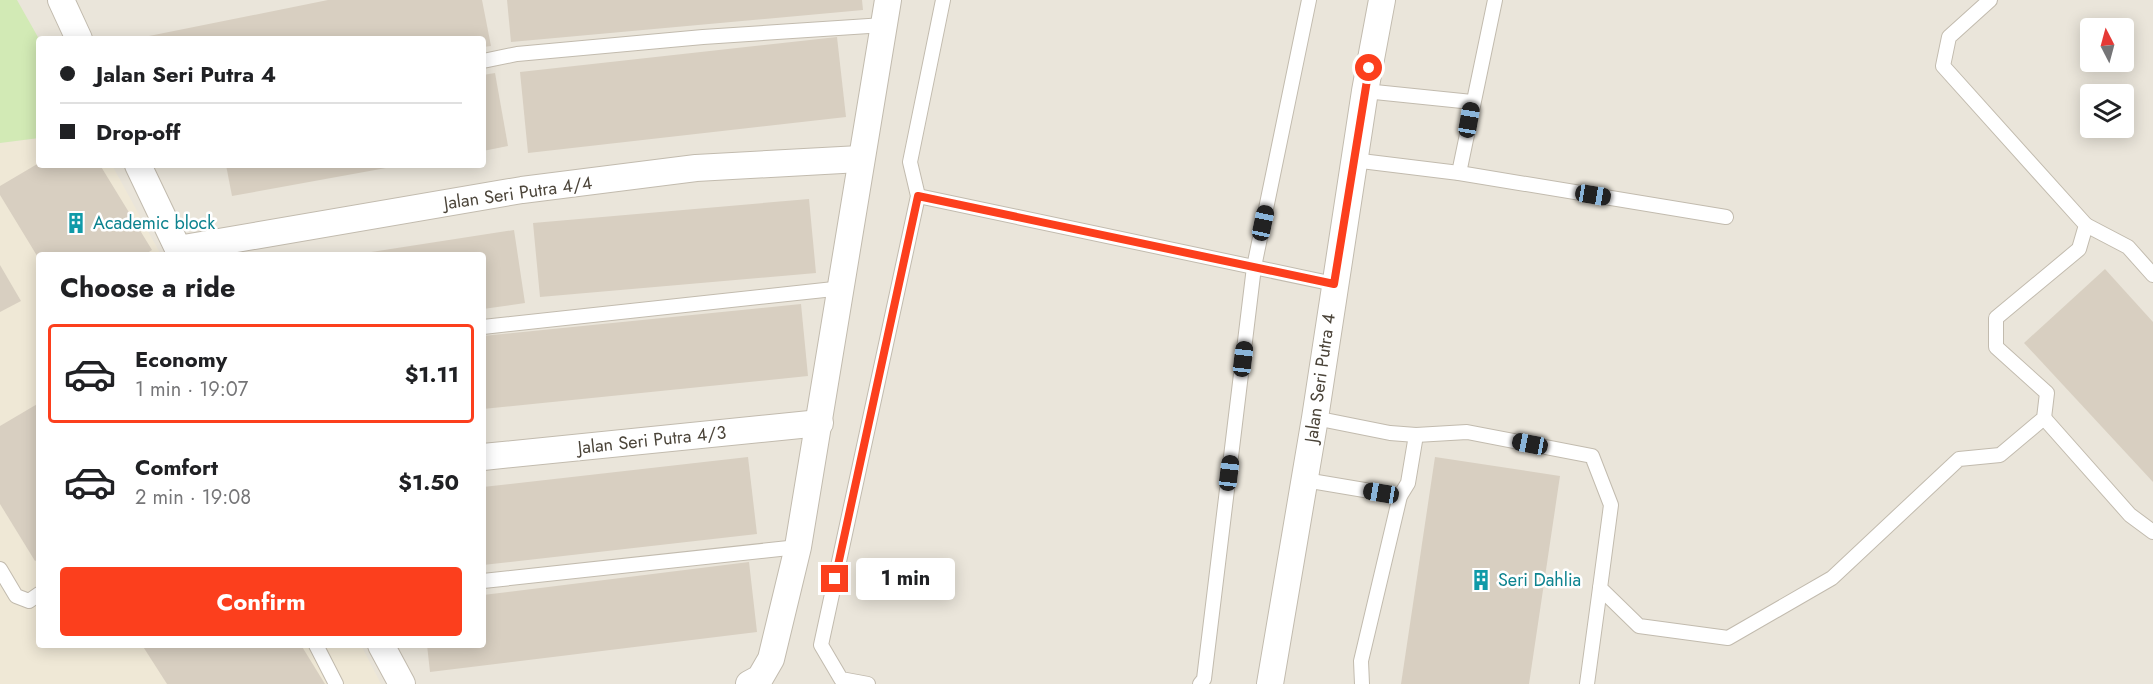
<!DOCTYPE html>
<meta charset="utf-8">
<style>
:root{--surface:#fff;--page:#f6f6f6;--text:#202124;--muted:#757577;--line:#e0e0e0;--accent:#fc3f1d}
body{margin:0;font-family:Jost,sans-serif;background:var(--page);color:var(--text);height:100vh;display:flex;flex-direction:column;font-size:22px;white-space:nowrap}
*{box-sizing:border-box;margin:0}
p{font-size:20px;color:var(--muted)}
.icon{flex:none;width:33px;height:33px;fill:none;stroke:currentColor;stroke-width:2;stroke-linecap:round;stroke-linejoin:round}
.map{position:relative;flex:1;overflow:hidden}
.panel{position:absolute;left:36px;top:252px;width:450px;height:396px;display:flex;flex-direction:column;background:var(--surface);border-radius:6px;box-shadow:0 3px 15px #0003}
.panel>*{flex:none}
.guide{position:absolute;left:36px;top:36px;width:450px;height:132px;border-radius:6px;box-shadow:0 3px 15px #0003;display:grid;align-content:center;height:132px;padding:0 24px;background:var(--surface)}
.needle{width:39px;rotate:354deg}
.controls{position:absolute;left:2080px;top:18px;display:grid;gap:12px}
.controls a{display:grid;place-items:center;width:54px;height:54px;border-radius:6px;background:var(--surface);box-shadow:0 3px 15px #0003;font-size:30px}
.end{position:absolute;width:27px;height:27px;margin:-14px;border:8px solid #fc3f1d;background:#fff;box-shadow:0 0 0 3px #fff}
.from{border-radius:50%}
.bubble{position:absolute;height:42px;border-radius:6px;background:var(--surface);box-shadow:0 3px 15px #0003;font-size:20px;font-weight:700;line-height:42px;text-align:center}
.car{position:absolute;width:18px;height:36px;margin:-18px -9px;border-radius:8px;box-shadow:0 0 4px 2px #0007;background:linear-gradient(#222 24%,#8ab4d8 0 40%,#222 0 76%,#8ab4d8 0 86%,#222 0)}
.guide b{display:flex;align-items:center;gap:21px;height:57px;font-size:22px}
.guide b+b{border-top:2px solid var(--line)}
.guide i{width:15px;height:15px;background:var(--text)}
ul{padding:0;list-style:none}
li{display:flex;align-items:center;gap:18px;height:99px;margin:0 12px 9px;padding:0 12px;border:3px solid transparent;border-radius:6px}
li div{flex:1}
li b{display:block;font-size:22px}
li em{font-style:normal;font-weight:700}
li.on{border-color:var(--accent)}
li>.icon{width:54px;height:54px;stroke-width:1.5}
h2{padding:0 24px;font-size:27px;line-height:72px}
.action{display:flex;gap:12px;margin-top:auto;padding:12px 24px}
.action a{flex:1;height:69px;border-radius:6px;background:var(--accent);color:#fff;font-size:24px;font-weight:700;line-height:69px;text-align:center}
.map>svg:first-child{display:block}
.residential{fill:#eae5da;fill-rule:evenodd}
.education{fill:#efe8d6}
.green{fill:#d2eab5}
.building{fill:#d8cfc1}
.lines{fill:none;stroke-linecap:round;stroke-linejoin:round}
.service-casing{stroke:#c2bbae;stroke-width:16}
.minor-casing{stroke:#c2bbae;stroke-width:28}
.service{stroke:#fff;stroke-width:14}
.minor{stroke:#fff;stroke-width:26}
.route{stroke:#fc3f1d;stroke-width:8}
.labels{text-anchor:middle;stroke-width:5;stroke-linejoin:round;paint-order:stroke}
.street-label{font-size:18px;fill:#4b4439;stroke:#fff}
.culture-label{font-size:18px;fill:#0d838f;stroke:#fff;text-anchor:start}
</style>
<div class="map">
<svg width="2153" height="684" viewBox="0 0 2153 684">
<rect width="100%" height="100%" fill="#f6f3ec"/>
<path class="residential" d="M0,0H2153V684H0ZM2091,28H2124V62H2091ZM39,39H483V165H39ZM2091,94H2124V128H2091ZM39,255H483V645H39Z"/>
<polygon class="education" points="39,138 39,165 112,165 161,255 39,255 39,645 361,645 381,684 0,684 0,143"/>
<polygon class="green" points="0,0 17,0 39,39 39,138 0,143"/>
<g class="building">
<polygon points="328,0 482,0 491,46 483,47 483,39 134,39"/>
<polygon points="507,0 862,0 863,10 511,42"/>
<polygon points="837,37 846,117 528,153 520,72"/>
<polygon points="495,73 508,146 483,151 483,75"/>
<polygon points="39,163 39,165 100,165 152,250 144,255 39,255 39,259 0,195 0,186"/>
<polygon points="226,165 397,165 397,166 232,196"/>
<polygon points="809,199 816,273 540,297 533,223"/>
<polygon points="514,230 525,303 483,309 483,255 352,255"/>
<polygon points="0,265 21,301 0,312"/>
<polygon points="2105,269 2153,322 2153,482 2024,343"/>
<polygon points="801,304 808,376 483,409 483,336"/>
<polygon points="39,403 39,559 35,561 0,504 0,426"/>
<polygon points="748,457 757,534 483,565 483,487"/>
<polygon points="1435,457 1560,476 1529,684 1401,684"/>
<polygon points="749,562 757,632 430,672 427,645 483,645 483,595"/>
<polygon points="142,645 301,645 325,684 167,684"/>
</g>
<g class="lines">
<defs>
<g id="service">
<polyline points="483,61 517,54 703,37 884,25"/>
<polyline points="1365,91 1472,102"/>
<polyline points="1353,160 1459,173 1726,217"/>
<polyline points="1459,173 1495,0"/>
<polyline points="918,196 1334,284"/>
<polyline points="2086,225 2128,247 2153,275"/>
<polyline points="483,327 843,288"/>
<polyline points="1315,418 1390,433 1416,435 1467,432 1592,456 1611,505 1600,588 1639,626 1728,638 1832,578 1959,459 2000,455 2044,418 2047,393 1996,347 1996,318 2079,249 2086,225 1943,66 1949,37 1990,0"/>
<polyline points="2044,418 2130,515 2153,532"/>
<polyline points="1305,480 1400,496"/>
<polyline points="0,569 16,596 29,601 39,594"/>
<polyline points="483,581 798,547"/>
<polyline points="316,645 336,684"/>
<polyline points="868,684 841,679 821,645 918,196 910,162 943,0"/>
<polyline points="1200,684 1204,679 1254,267 1309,0"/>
<polyline points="1362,684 1361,661 1400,496 1408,483 1416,435"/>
<polyline points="1587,684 1600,588"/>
</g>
<g id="minor">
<polyline points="61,0 79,39"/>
<polyline points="138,165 181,255"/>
<polyline points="178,249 522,190 696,168 860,159"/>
<polyline points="483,457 820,423"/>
<polyline points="381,645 402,684"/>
<polyline points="749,684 760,678 771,659 798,547 888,0"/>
<polyline points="1270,684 1315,418 1365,91 1382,0"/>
</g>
</defs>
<use href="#service" class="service-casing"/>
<use href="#minor" class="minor-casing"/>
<use href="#service" class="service"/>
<use href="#minor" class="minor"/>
</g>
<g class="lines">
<polyline class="route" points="835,579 918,196 1334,284 1369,68"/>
</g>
<defs>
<symbol id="building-bare" viewBox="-9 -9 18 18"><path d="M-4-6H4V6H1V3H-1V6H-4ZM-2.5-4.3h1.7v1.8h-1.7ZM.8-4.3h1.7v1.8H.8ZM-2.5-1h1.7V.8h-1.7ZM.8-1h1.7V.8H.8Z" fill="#0f9aa8" stroke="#fff" stroke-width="2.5" paint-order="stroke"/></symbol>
</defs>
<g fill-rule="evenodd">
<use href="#building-bare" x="61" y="208" width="30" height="30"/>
<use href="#building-bare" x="1466" y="565" width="30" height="30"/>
</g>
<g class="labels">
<g class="street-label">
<text transform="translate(518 193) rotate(-8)" y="6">Jalan Seri Putra 4/4</text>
<text transform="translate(1320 378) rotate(-82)" y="6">Jalan Seri Putra 4</text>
<text transform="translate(652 440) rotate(-6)" y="6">Jalan Seri Putra 4/3</text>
</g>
<g class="culture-label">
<text x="93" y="229">Academic block</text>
<text x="1498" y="586">Seri Dahlia</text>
</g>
</g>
</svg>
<div class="controls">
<a><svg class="needle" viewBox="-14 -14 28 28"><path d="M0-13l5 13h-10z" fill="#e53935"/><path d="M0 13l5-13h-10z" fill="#757577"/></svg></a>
<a><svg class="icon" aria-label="layers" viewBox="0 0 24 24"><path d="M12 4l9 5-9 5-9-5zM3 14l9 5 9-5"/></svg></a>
</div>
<i class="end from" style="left:1369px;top:68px"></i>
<i class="end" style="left:835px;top:579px"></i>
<div class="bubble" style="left:856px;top:558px;width:99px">1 min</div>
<i class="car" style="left:1469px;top:120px;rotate:10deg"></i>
<i class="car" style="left:1593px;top:195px;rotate:99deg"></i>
<i class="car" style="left:1263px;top:223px;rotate:12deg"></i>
<i class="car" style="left:1243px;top:359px;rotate:7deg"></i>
<i class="car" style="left:1530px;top:444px;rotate:281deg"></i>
<i class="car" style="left:1229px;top:473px;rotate:7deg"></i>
<i class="car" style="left:1381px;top:493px;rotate:279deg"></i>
<div class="guide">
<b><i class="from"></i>Jalan Seri Putra 4</b>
<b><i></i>Drop-off</b>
</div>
<section class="panel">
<h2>Choose a ride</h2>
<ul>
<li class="on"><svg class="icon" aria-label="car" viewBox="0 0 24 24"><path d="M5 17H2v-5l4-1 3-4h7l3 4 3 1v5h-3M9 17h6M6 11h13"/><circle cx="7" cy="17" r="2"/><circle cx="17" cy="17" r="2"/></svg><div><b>Economy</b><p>1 min · 19:07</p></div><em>$1.11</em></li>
<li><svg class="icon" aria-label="car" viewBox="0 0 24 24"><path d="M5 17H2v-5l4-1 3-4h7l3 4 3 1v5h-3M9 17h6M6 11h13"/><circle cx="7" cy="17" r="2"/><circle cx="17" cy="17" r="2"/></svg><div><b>Comfort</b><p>2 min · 19:08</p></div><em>$1.50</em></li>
</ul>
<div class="action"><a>Confirm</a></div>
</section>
</div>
